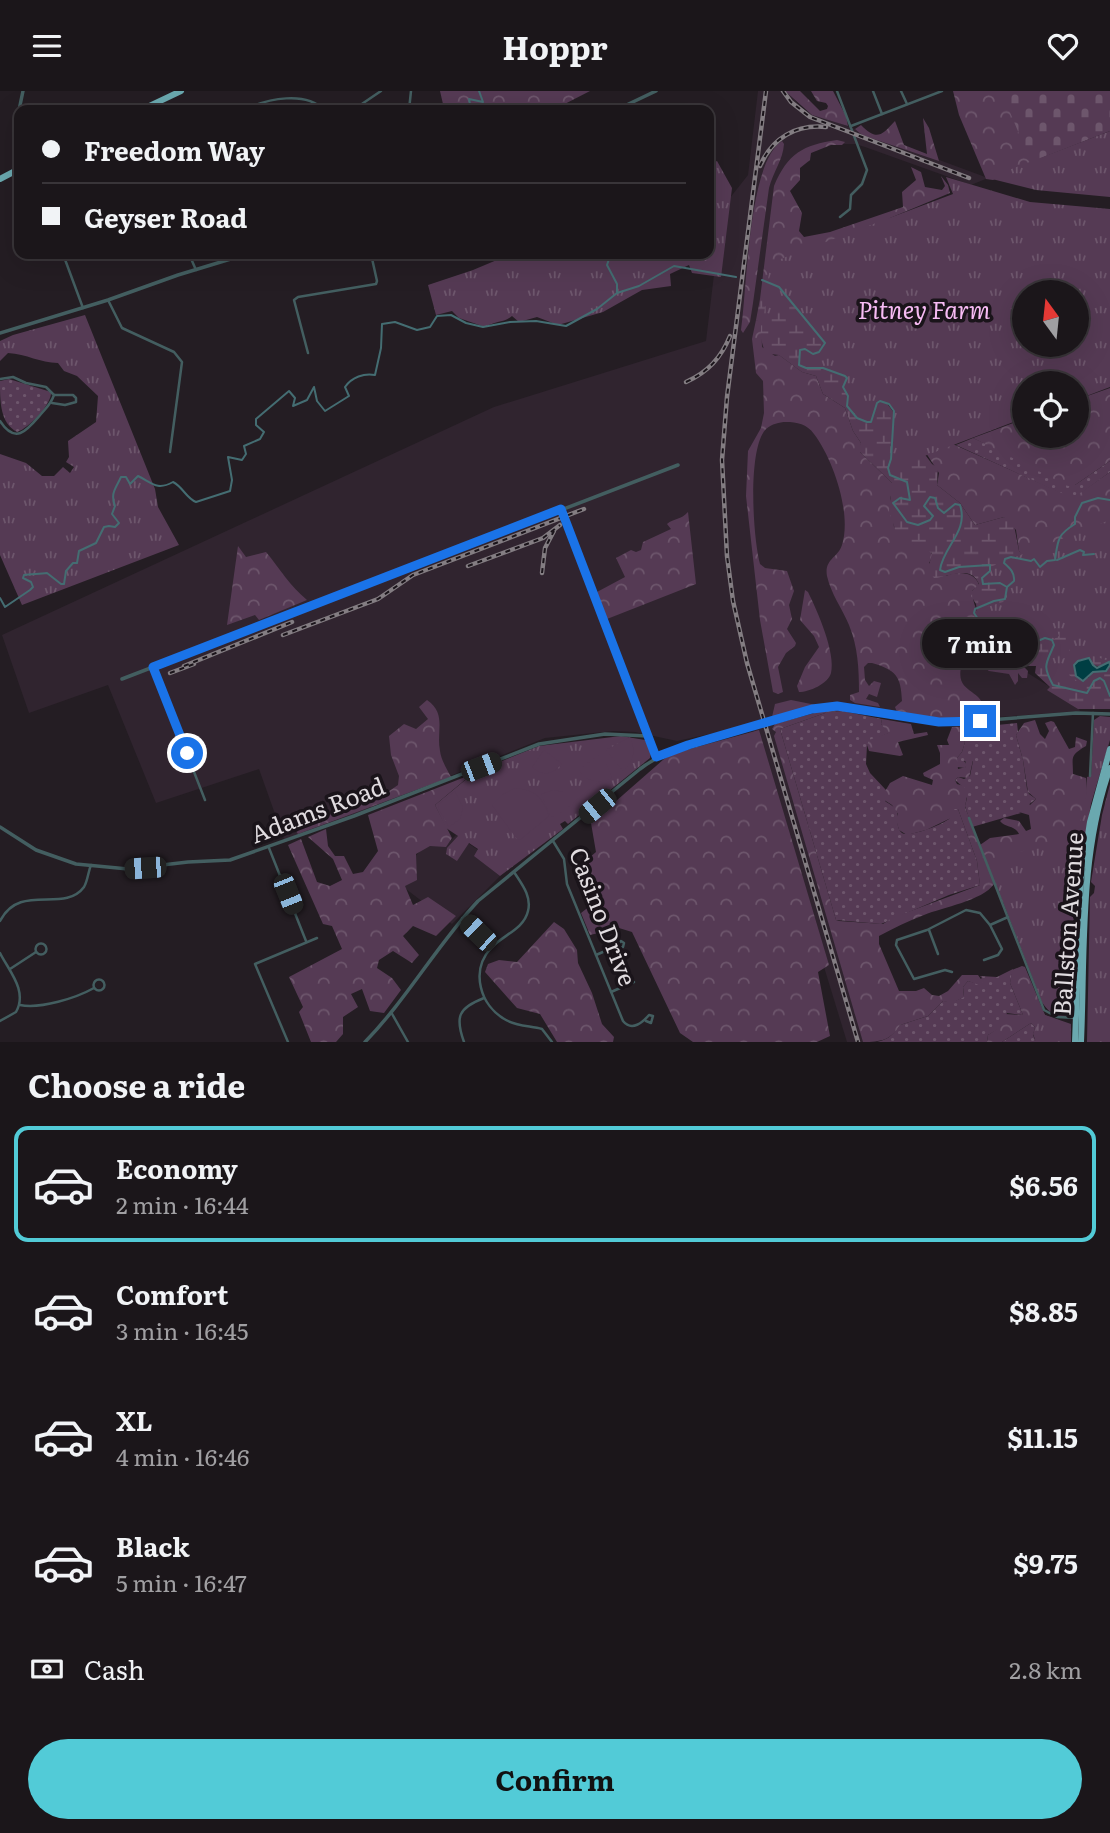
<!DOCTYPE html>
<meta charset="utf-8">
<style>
:root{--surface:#1b161a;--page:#282327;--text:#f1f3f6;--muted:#a09fa2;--line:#393539;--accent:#52cbd7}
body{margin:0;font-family:Literata,serif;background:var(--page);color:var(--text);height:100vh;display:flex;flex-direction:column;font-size:26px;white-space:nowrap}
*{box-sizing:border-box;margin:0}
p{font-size:23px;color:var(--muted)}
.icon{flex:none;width:38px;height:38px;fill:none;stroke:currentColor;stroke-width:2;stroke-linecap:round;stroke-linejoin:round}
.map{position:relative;height:951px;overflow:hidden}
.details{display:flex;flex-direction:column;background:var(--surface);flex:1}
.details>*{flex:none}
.hud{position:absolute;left:14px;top:14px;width:700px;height:154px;border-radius:14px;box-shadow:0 7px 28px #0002,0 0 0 2px var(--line);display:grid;align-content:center;height:154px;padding:0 28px;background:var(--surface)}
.needle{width:46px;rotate:345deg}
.fabs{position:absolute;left:1012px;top:189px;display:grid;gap:14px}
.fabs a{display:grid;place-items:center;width:77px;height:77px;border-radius:50%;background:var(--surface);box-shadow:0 7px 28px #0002,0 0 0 2px var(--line);font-size:35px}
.end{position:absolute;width:32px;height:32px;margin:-16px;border:9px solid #1a73e8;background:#fff;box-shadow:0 0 0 4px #fff}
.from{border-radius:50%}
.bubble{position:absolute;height:49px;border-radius:24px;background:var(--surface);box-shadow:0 7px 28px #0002,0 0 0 2px var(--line);font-size:23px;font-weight:700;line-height:49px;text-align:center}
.car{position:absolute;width:21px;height:42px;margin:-21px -10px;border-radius:9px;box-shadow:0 0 5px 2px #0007;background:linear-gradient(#222 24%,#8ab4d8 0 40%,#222 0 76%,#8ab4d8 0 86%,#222 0)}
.hud b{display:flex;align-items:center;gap:24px;height:66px;font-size:26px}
.hud b+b{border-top:2px solid var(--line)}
.hud i{width:18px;height:18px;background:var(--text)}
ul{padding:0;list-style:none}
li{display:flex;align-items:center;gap:21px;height:116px;margin:0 14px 10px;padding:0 14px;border:4px solid transparent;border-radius:14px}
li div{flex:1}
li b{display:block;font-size:26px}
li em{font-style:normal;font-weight:700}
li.on{border-color:var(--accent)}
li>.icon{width:63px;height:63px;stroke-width:1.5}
h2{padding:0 28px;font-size:32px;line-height:84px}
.pay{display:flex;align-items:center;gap:18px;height:77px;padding:0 28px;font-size:26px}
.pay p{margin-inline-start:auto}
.primary-button{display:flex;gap:14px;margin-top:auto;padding:14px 28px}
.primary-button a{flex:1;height:80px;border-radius:42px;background:var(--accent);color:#111;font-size:28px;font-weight:700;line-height:80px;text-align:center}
header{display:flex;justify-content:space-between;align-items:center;height:91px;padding:0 28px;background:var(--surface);font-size:32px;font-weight:700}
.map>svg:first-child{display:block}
.built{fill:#30242f}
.grass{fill:url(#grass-dots)}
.forest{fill:url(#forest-crowns)}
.wetland{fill:url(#wetland-marsh)}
.cemetery{fill:url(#cemetery-stones)}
.park{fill:url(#park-tufts);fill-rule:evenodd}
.garden{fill:#553a54}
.water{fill:#003e43;stroke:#446d72;stroke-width:2}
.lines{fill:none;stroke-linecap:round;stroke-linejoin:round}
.stream{stroke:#446d72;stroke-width:2}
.minor{stroke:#435e60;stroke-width:2.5}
.tertiary{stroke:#435e60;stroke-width:3.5}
.trunk{stroke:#6aa8af;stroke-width:6}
.rail-casing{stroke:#837d82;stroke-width:4.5}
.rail{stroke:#1a141a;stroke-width:2;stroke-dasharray:5;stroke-linecap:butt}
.tertiary-bridge{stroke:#435e60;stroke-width:3.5}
.route{stroke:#1a73e8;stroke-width:9}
.labels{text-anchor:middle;stroke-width:7;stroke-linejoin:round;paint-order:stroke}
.park-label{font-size:24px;font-style:italic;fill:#f7bbf4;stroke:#1a141a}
.street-label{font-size:24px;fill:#e1dce0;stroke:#1a141a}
</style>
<header><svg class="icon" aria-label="menu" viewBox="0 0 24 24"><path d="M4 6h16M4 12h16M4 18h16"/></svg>Hoppr<svg class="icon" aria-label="heart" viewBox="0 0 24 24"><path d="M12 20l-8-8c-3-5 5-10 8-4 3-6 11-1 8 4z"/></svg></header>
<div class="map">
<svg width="1110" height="951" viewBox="0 0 1110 951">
<defs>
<pattern id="grass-dots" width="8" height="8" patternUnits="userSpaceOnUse" patternTransform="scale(1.75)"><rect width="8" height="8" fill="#553a54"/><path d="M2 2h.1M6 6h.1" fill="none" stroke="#6d566c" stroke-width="1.8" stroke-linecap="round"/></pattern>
<pattern id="forest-crowns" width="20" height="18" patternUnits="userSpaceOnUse" patternTransform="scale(1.75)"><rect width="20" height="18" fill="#553a54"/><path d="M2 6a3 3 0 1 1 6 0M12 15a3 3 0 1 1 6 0" fill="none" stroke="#6d566c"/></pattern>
<pattern id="wetland-marsh" width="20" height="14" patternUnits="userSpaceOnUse" patternTransform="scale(1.75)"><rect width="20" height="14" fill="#553a54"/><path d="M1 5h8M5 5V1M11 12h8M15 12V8" fill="none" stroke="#6d566c"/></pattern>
<pattern id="cemetery-stones" width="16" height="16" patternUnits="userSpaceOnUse" patternTransform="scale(1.75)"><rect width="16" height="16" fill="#553a54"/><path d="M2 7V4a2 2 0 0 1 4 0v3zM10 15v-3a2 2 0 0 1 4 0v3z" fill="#6d566c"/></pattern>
<pattern id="park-tufts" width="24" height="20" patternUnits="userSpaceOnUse" patternTransform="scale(1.75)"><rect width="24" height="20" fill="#553a54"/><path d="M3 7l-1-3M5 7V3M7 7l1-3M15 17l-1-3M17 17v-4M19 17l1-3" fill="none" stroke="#6d566c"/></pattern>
</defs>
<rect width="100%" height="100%" fill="#241d23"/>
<g class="built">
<polygon points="758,0 786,0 804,19 988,87 971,94 865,56 855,53 830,53 800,63 782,84 811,320 1005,568 1076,612 1080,620 945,630 846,613 825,614 752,634 677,650 635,641 613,640 545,647 285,751 259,678 156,712 108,594 29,622 2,544 494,316 706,250 722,117 748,84"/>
<polygon points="777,631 854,890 869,951 847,951 771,703 753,638"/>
<polygon points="456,744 478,759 475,765 500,785 452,833 402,795 414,766 429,752 446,754"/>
</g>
<g class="grass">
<path d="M9,288L51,301C52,313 29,337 17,341C0,332 0,311 0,290Z"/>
<polygon points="973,347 1075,394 1110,370 1110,381 1073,408 956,354"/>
<path d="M842,620L882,628L881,633L889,642L874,648L867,654L866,673L870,682L886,699L885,710C889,713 896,716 897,721C899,727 895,736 902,742C909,747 943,733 949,728C951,726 953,720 954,718H958L977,770L980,794L949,804L881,833L836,829L780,638L828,621Z"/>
<polygon points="1017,632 1018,641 1016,644 1023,669 1027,698 1029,703 1036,708 1019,721 1021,722 972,736 965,715 967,707 963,701 964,697 955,689 958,686 964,688 970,685 973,670 964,670 967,674 965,677 957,676 957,667 962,661 965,651 962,646 966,645 969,647 985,641 987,635"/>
<path d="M1013,878L1010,892L1023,924L1007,922L1000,937L988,944L987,951H877C890,948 893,943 900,934L928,925L943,910C952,911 956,911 964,905L963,896L968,890L975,892L982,887L980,885L997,886Z"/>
<polygon points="1031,932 1035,936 1033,944 1036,951 1002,951"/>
</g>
<g class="forest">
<polygon points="440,0 590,0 553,19 441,19 443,13"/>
<polygon points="785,0 800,0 820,20 827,18 828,15 826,12 817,10 811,0 833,0 846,25 848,35 812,24"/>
<polygon points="953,0 1003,0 1044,66 993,89 986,88 959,24"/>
<path d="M923,27L929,37L939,70L862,44L855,38L861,34C877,50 881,45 895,30L904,54L927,63Z"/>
<path d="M837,49L845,51L842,54H831L811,62L810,69L800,77V89L790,100L802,122L799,140L804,146L830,141L903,116L902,101L916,89L911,76L921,81L925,96L942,99L945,95L941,85L948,94L950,102L890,127L768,208H760L774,95C788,62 803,54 837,49Z"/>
<path d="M782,50L784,53C783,69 773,81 769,97L753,212L750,231L743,242L741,239C747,200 748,71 782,50Z"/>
<path d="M756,229L761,231L762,256L775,265L779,264L802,281L816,285L823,303L845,317L853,340L861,352L860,361L892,392L893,397L890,408L894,436L913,453L930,459L933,465L929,472L946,485C957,480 975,480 979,494L972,500C972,518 994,557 1009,568C1016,572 1023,574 1028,580L1027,587H1022L1018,582V590L1015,594L1009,583L989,580L972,568L963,570C950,606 988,595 983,624C956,633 923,627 897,621L895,616L902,610C901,585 896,579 872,572H868L864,576L865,589L869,595L874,590L881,592L877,606L869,603L866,608L878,612L880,616L855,612L850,609V604L859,601C859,578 858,556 849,534C842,517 831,503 827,485C824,468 838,467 842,454C852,422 833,368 814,343C807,333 797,331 786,331C779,331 772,333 766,338C747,357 753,448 760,473L765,477L787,480L794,500L789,514L792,528L787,538L796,552L795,555L786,562L778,576L783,601L778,603L773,601L760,529L746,405L748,360L761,337L764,322L763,290L756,282L752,248Z"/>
<polygon points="1110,297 1110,370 1075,394 1068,395 973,347 1024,328 1024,345 1076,345 1076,309"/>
<polygon points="946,350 1073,407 1110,381 1110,465 1086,496 1022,463 1019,460 1016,439 1004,426 975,434 960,412 937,394 939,382 924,359"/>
<path d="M688,421L696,493L607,528L597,501L625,486L616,467L631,459L636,461L641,459L643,451L671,438L667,433C674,427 681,429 688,421Z"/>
<path d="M238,455L246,466L266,461C280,478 290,495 307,509L259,529L255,524L227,534Z"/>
<path d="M805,499L808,501C817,519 836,562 831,582C828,593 809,601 799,601L797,595L805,576L819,556L814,545L800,529Z"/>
<path d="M427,609C447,623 436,640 440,660C441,669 447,678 451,686L298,743L287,728L305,733L385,703L398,694L399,685L391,664L389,645L404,633L416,638L428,628L419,616Z"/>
<polygon points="791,609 816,614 772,626 775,613"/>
<path d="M829,618L842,620L828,621L780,638L836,829L839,830L883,833L892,827L980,794L977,770L958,718H954L955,725L926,739L907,744L899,739L896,728L898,723L892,714L881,707L890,692L903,685L932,694L933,689L924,685L923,682L940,673V662L937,654H949L947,649L952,636L986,634L988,637L985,641L969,647L966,645L963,646L965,651L962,661L957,667L958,678L966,676L965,667L973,669L969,687L958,686L955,689L957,693L964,695V701L967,705L965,716L980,754L990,747L1019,743C1015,734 1005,737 1000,730L1004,727L1019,730L1026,740L1031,738L1029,724L1019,721L1018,718L1019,714L1028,711L1030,714L1036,708L1028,701L1023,669L1016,644L1024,632L1035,629L1040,643L1045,648L1049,640L1045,632L1051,630L1054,631L1069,658L1075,656L1076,646L1087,650L1086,655C1069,665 1073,666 1073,683L1086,687L1087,700L1080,750L1073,753L1050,921L1042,911L1003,811L994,793C982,810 943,816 924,824C908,830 894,837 879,845V853L899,900H916L924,897L932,904L939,905L948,900L962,884H978L983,891L979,894L968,890L963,896L964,906L952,912L943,910L928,925L900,934C891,949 881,951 863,951L774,645L776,641L772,638L775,633Z"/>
<polygon points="882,628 911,633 914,643 927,641 928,644 898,651 903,664 900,665 869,660 867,654 869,649 888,642 881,633"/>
<polygon points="759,639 829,874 818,881 830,945 817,951 693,951 680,942 632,841 619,837 590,844 581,822 590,815 582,773 596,761 591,732 664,668 675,662"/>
<polygon points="465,686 466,688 435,714 452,747 446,756 430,755 416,763 417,789 405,795 413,814 428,806 456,825 436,845 413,835 403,845 419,864 412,872 393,860 379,869 377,877 392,887 401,899 384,922 370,920 362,898 351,903 358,916 343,926 343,943 336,951 311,951 299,921 303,916 289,886 342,858 332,835 323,833 288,754 301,748 317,791 330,795 342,789 333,768 308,746 326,738 328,755 335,765 344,765 353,783 363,781 378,760 368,724"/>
<polygon points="554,831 564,838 577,859 578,872 592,902 602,933 614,946 613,951 557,951 540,923 517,917 485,881 488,873 499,869 517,871"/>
<polygon points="1022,875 1025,876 1045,924 1071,934 1071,951 1036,951 1033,943 1035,936 1031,932 1002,951 987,951 988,944 1000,936 1005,923 1023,924 1010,892 1012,879"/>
</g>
<path class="wetland" d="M802,198L932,373L938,377L937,394L960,412L975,434L1004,426L1013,429L1019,460L1025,464L1059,536L1106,562L1110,572L1103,573L1101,576L1093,574L1089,567L1079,569L1088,587L1093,581H1102L1110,574V618H1078L1047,599L1050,596L1035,582L1036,575H1023L1004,564L978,527L976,513L971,505L972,500L979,493C971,473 949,486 934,487L928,479L932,462L907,451L896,441L889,420L892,392L860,361L859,357L861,352L853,340L845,317L823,303L816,285L802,281L779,264L765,262L761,248V232L756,229L760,208H768Z"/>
<polygon class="cemetery" points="1001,0 1110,0 1110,40 1031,71"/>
<g class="park">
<polygon points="1110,40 1110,106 1036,99 988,87"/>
<path d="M717,70L732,97L721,186L692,182L689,174L670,183L671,195L642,199L603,221L558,234L537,226L519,231L512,225C504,232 494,230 485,236L459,227L452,220L436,224L428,194L473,179L511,163H709V74Z"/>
<path d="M946,86L1030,111L1110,118V296L1076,309V292H1024V327L888,379L894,320L889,313L880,310L877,313L871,331H867L857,327L847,315L848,305L843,296L847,288L845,285L823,277H806L799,274L800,259L805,258L813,263L819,261L825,252L794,214L764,225L770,172L953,103ZM1024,201H1076V254H1024Z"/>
<path d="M85,224L155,398L158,416L179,454L22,514L0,464V363L26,372L42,385H54L63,376L70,382L74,376L66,371L69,366L68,350L96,331L98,305L77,285L64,280L58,272C40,272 27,263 8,262L0,270V250L13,244Z"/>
<path d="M1110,429V579L1109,570L1091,564L1077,565L1065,578V581L1077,590L1078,596L1057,591L1050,581L1052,567L1055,565L1063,568L1070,559L1064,540L1057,539L1059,545L1054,548L1052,544L1029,548C1022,542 1013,532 1003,530C993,528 993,532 979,526L977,522L978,519L1003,511L1007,506V499L1003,493L985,490L991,480L990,476Z"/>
<path d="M1100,625L1110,626V649L1091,713L1078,789L1071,794V799L1076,805L1073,923C1060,930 1049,922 1042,911L988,771L1061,748L1076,751L1086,704L1087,686L1091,685L1094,629Z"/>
<polygon points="621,645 645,649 651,662 650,667 568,733 565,730 560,733 563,738 500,785 474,765 478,758 469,752 457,770 446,763 447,757 458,745 446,737 435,714 475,681 539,655"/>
<polygon points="1110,693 1110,951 1087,951 1090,806 1094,802 1095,795 1091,791 1102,724"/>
<polygon points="1040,916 1045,924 1071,933 1070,951 1035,951"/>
</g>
<g class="garden">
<path d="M630,646C636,660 634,670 623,680L606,659Z"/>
<path d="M544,659L562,673C552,684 543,686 532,676Z"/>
<path d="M598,664L607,674L612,687C599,693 586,691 579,679Z"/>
<path d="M515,697C536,699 542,706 549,725L520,749L516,747L492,714L502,704Z"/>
<polygon points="554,699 563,701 575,710 555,727 550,724 541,703"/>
<polygon points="455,700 463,717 460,728 449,736 438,717 439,713"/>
</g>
<polygon class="water" points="1089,567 1093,574 1097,577 1109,571 1110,574 1106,580 1093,581 1083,590 1076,585 1074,574 1078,570"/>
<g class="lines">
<g class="stream">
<polyline points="471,19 469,8 483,11 479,0"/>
<polyline points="605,163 609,168 607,174 617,193 617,201"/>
<path d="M762,189L779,196L825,252L819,261L813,263L805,258L800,259L799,274L806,277H823L845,285L847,287L843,296L848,305L847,315L857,327L867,331H871L877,312L880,310L889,313L894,320L891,368L888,377L890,384L907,391L910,409L900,407L893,412L907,431L918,434L930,429L933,425L924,415L930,406L935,407L938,417L944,422L955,413L960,414C969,441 943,455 940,479L945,481L959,476L990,474V480L982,487L983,493L1000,492L1007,496L1005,508L994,510L975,518L974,522L980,531L1013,534L1030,553L1045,547L1052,549L1054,554C1046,573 1042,574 1053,594L1087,602L1094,590L1100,587L1104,590L1110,605"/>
<polyline points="1057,469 1080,459 1084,461 1083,464 1094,463"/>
<path d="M1007,496L1014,490C1015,482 1010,477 1004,472L1005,468L1011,466L1031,470L1034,468L1040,476L1047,470L1055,469C1058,449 1057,444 1075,433V426L1082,412L1098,407L1110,409"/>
<path d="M0,507L5,516L30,499L33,496L31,491L23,487L24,484C31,483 39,483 47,482L61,493H64L66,480L73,472H77L79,460L96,452L104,436L109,435L115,436L119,432L112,423L115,415C110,402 116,397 121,386H126L130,393L138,385C152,392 157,400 173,391C183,396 186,407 196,411L230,400L232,389L228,366L242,369L246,363L244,355L260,348L264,341L256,334V328L289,300L295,307L293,315L307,309L314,296L317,310L325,320L349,305L345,296C352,286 364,282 375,284L381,257L382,233L395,231L417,239L430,236L437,225L451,224L466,232L483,236L510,231L536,230L566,235L597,218L617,202L639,195L674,175L736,186"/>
</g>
<g class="minor">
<polyline points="837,0 867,79 862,93 851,104 850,118 840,126"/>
<polyline points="873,0 882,23"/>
<polyline points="901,0 907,13"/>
<path d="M244,19C268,7 306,0 324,19"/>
<polyline points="353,19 381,0"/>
<polyline points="409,19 411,0"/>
<polyline points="851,35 942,0"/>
<polyline points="63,163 83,217"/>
<polyline points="189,163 196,179"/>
<polyline points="108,209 122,237 174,261 182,271 170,361"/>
<polyline points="308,262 294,209 298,206 376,193 377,190 371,163"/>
<path d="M0,288L13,286L26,292L46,296L54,304C51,313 47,316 41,323C28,338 16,355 0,330"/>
<polyline points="52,312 65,314 76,311 76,307 73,304 54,304"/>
<polyline points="153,576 205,709"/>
<polyline points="1090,685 1093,622"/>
<polyline points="969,727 1044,919 1057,926 1076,927"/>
<path d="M553,750L564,768L567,793L623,930C632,941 643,931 649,924L653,925L651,932L646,930"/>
<polyline points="269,757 306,850"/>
<path d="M514,781C521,792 532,805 528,820C524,838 503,844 491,857C470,880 480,915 506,929C516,935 531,935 542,938L552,951"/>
<polyline points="462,827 492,856"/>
<path d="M0,830C20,791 64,823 84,796C88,789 88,781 91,774"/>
<polyline points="929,839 938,863"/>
<polygon points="621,850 624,852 623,856 614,857"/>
<circle cx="41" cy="858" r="5.5"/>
<path d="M0,862C9,880 28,900 16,921L0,930"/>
<polyline points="596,864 612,857"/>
<polyline points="984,869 998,864 1002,858 990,834"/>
<polyline points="10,878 36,861"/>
<polyline points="952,881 945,879 914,888 896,854 897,849 927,839 966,819 980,822 990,834 1008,826"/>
<circle cx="99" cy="894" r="5.5"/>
<polyline points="611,901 634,891"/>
<path d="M20,914C41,918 76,907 94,897"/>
<polyline points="391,921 408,951"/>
<polyline points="288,951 255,873 317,847"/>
<path d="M464,951C455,926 458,917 484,907"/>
</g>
<g class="tertiary">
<polyline points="616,19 656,0"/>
<polyline points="19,57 17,29 23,0"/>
<polyline points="0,242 108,209 178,184 247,163"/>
<polyline points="561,418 656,666"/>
<polyline points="122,588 678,374"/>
<polyline points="772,630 832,615 951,632 1076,622 1110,623"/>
<polyline points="0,736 36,759 76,773 128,778 188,771 230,769 354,725 539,653 605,643 648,645"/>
<path d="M365,951C407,908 437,854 478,810L640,678C674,652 720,645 761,634"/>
</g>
<g class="trunk">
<polyline points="141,19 181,0"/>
<polyline points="0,88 19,78"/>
<polyline points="1075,951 1081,789 1090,731 1110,658"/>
<path d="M1081,951C1085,860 1079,764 1110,677"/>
</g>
<defs>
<g id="rail">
<polyline points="766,0 727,306 722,369 727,465 733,510 747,572 858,951"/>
<polyline points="783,0 791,11 810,26 969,87"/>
<path d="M760,75C772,47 796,33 826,36"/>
<path d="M686,291C708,281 721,267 730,245"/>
<polyline points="468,475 543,447 560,434"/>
<polyline points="542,482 545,457 554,440"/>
<polyline points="283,544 378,508 413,484 584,418"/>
<polyline points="184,575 292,531"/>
<polyline points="170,582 194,573"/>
</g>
</defs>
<use href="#rail" class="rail-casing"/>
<use href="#rail" class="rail"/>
<polyline class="tertiary-bridge" points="761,634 772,630"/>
</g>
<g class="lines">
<polyline class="route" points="187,662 153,576 561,418 656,666 688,654 812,618 837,615 939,631 980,630"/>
</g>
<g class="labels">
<g class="park-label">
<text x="924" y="228">Pitney Farm</text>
</g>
<g class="street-label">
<text transform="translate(318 720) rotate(-21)" y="8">Adams Road</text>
<text transform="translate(602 826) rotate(69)" y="8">Casino Drive</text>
<text transform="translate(1069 833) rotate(-86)" y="8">Ballston Avenue</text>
</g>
</g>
</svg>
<div class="fabs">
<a><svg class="needle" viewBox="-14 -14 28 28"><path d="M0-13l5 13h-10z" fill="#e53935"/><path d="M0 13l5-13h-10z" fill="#a09fa2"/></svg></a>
<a><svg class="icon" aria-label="locate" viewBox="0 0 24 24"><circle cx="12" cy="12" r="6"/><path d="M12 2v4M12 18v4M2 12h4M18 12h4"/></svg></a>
</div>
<i class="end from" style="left:187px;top:662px"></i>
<i class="end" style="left:980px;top:630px"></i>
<div class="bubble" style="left:922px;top:528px;width:116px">7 min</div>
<i class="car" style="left:481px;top:676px;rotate:69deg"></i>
<i class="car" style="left:597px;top:715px;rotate:231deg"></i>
<i class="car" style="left:145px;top:777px;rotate:266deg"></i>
<i class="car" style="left:288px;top:803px;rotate:158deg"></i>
<i class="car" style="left:478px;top:842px;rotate:314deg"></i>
<div class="hud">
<b><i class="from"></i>Freedom Way</b>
<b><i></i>Geyser Road</b>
</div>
</div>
<section class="details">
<h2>Choose a ride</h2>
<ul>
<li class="on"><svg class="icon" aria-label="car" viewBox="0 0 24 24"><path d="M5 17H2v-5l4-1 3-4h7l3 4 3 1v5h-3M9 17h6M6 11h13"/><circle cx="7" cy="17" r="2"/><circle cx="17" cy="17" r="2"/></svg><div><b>Economy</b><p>2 min · 16:44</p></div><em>$6.56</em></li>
<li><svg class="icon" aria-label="car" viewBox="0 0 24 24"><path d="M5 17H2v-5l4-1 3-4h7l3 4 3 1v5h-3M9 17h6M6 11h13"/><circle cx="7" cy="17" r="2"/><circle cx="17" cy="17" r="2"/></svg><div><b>Comfort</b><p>3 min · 16:45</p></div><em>$8.85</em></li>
<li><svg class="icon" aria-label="car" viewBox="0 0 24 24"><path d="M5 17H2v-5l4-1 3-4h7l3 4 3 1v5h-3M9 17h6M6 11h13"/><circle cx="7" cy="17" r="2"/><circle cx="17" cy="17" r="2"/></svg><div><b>XL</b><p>4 min · 16:46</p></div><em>$11.15</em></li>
<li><svg class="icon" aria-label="car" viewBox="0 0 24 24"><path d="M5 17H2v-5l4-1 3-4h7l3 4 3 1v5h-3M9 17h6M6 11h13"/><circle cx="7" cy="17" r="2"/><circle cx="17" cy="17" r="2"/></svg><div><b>Black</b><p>5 min · 16:47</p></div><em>$9.75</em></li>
</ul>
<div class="pay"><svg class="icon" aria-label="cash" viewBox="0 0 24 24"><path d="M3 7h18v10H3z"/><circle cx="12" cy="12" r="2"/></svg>Cash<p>2.8 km</p></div>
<div class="primary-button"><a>Confirm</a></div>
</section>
